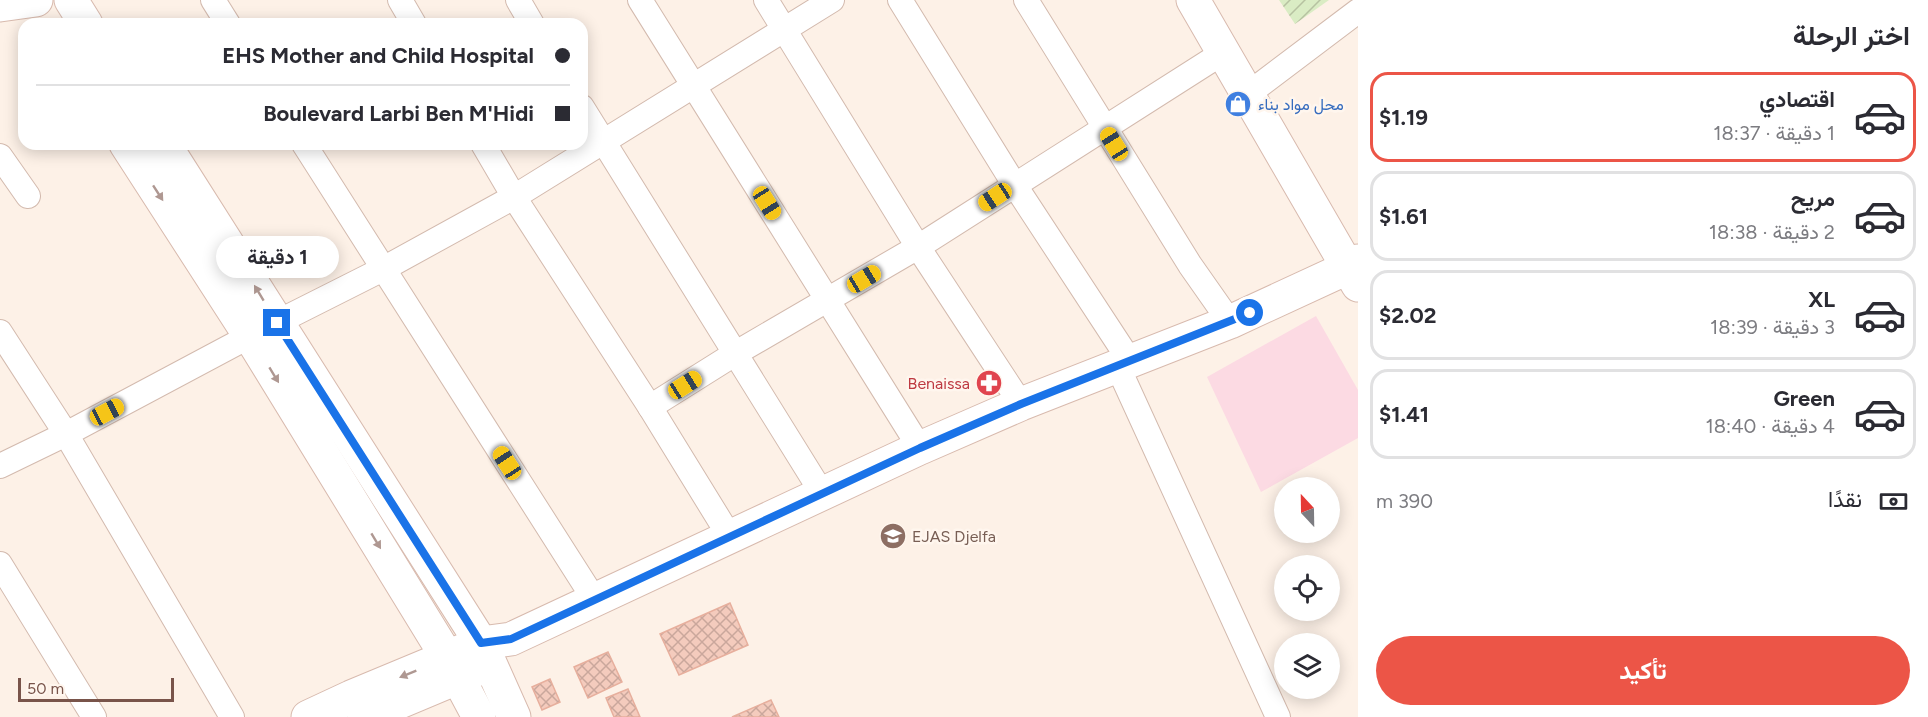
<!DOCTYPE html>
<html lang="ar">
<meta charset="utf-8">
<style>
:root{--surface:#fff;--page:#f7f7f7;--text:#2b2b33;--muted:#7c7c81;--line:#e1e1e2;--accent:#ec5547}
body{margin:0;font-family:Figtree,Vazirmatn,sans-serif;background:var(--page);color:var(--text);direction:rtl;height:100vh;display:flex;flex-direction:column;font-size:22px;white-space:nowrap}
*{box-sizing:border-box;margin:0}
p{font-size:20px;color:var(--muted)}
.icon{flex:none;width:33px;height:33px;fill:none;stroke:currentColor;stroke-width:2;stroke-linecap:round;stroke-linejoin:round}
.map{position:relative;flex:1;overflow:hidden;direction:ltr}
.side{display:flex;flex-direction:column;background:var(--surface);width:570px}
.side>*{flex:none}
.guide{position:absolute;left:18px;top:18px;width:570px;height:132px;border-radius:18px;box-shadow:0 3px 15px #0003;direction:rtl;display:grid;align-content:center;height:132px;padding:0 18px;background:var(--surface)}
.needle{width:39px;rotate:338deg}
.controls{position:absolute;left:1274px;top:477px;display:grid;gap:12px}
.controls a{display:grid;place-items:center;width:66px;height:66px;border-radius:50%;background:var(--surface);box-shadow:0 3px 15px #0003;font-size:30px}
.scale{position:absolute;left:18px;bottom:15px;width:156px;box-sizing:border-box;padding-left:6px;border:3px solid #79544a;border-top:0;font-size:16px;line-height:21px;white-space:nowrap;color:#79544a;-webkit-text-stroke:4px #fff6ee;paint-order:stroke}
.end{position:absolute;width:27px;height:27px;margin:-14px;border:8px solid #1a73e8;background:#fff;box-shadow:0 0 0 3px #fff}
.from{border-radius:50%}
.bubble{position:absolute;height:42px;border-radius:21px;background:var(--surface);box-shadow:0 3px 15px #0003;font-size:20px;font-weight:700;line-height:42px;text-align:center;direction:rtl}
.car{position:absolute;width:18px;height:36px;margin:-18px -9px;border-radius:8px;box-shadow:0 0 4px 2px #0007;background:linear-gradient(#f5c518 24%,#345 0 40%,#f5c518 0 76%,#345 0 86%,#f5c518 0)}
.guide b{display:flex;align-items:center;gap:21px;height:57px;font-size:22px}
.guide b+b{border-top:2px solid var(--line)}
.guide i{width:15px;height:15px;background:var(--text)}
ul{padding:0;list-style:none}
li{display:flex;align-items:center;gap:18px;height:90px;margin:0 12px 9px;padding:0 6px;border:3px solid var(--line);border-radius:18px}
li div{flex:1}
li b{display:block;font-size:22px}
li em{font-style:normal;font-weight:700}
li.selected{border-color:var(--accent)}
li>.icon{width:54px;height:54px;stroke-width:1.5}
h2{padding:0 18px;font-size:27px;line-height:72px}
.pay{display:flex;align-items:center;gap:15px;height:66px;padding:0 18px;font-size:22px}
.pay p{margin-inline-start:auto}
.primary-button{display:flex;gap:12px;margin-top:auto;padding:12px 18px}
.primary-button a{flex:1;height:69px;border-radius:36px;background:var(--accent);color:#fff;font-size:24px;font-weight:700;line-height:69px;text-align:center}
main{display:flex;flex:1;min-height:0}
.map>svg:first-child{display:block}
.medical{fill:#fcdae3}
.garden{fill:url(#garden-furrows)}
.building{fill:url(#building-cross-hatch);stroke:#e7af9d;stroke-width:1.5}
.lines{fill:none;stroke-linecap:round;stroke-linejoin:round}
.street-casing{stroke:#d3baae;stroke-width:26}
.secondary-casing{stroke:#d8baae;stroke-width:35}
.street{stroke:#fff;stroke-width:24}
.secondary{stroke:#fff;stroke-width:33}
.oneway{fill:#af9892}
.route{stroke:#1a73e8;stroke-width:8}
.labels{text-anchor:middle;stroke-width:5;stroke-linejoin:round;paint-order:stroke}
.shop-label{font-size:16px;fill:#366cbe;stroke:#fff6ee;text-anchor:start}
.health-label{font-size:16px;fill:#be3a42;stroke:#fff6ee;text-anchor:end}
.education-label{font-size:16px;fill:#785e54;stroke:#fff6ee;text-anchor:start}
</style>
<main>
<section class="side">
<h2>اختر الرحلة</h2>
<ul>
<li class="selected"><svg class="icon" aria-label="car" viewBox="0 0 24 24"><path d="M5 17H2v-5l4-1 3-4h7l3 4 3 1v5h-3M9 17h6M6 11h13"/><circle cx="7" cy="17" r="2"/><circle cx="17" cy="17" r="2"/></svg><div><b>اقتصادي</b><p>1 دقيقة · 18:37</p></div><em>$1.19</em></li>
<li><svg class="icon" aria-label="car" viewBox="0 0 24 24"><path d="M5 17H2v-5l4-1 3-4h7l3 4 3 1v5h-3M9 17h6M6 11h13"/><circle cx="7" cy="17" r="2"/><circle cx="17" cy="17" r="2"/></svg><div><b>مريح</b><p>2 دقيقة · 18:38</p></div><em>$1.61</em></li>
<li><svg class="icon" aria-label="car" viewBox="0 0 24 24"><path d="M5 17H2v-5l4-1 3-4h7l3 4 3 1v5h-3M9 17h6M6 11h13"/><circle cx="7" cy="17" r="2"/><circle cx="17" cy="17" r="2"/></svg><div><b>XL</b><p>3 دقيقة · 18:39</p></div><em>$2.02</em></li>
<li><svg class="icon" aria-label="car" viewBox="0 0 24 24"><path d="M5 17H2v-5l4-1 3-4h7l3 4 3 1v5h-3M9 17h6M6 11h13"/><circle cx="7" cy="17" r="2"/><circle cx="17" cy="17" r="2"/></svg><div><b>Green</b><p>4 دقيقة · 18:40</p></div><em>$1.41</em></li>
</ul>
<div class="pay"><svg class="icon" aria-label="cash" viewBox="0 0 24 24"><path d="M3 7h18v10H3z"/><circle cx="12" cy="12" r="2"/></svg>نقدًا<p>390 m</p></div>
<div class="primary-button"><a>تأكيد</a></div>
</section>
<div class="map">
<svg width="1358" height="717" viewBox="0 0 1358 717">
<defs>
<pattern id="garden-furrows" width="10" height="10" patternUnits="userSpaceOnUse" patternTransform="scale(1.5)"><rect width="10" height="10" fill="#daecc4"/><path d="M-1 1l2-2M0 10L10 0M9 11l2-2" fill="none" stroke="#b6c2a1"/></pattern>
<pattern id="building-cross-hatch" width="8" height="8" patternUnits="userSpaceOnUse" patternTransform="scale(1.5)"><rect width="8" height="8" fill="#f4cbbd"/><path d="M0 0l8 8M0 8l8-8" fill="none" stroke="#caa79c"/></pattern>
</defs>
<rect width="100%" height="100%" fill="#fdf1e7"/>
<polygon class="medical" points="1316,316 1358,390 1358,438 1261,492 1207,377"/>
<polygon class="garden" points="1279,0 1329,0 1295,24"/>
<g class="building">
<polygon points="730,603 748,645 679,675 660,634"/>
<polygon points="608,652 622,682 588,698 574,667"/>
<polygon points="550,679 560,702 542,710 532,687"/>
<polygon points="628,689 640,717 614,717 606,698"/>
<polygon points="771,700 779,717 732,717"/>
</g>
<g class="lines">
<defs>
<g id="street">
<polyline points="213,0 228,24"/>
<polyline points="400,0 414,24"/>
<polyline points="518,0 532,24"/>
<polyline points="640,0 920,448"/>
<polyline points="766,0 918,247 1021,404"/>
<polyline points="900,0 1014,184 1130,361"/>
<polyline points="1026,0 1190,265 1230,322"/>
<polyline points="1248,94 1358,11"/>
<polyline points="582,107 822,493"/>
<polyline points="304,144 594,599"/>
<polyline points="483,144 514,197 650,407 730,537"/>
<polyline points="0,156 28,196"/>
<polyline points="0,332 66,434 232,717"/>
<polyline points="1118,367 1278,717"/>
<polyline points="650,407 736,353 918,247 1224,52"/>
<polyline points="0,466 66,434 250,336 383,269 514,197 832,0"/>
<polyline points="0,564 94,717"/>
</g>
<g id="secondary">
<polyline points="71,0 86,24"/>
<polyline points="1193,0 1358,285"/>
<polyline points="0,5 36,0"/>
<polyline points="126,144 250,336 447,657 479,717"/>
<polyline points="164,144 481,643 514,717"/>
<polyline points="308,717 351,697 481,643 511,639 920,448 1021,404 1230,322 1349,267 1358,261"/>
<polyline points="364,717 478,669"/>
</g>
</defs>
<use href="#street" class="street-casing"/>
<use href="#secondary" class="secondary-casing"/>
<use href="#street" class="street"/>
<use href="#secondary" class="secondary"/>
</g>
<defs><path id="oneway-solid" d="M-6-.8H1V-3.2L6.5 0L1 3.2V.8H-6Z" transform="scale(1.5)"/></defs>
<g class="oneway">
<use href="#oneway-solid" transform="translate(158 193) rotate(57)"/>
<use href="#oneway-solid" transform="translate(259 293) rotate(-121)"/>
<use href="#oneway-solid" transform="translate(274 375) rotate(59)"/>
<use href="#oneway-solid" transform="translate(376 541) rotate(59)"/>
<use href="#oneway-solid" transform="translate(408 674) rotate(158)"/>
</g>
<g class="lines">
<polyline class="route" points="277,323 481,643 511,639 920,448 1021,404 1250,313"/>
</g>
<defs>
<symbol id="shop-disc" viewBox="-11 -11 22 22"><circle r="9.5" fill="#3f7fe0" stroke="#fff6ee"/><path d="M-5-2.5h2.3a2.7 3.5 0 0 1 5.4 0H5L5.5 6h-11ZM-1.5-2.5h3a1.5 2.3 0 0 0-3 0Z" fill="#fff"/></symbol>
<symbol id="pharmacy-disc" viewBox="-11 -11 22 22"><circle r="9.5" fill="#e0444e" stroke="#fff6ee"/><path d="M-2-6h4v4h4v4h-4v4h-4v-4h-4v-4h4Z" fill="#fff"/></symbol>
<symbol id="school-disc" viewBox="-11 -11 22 22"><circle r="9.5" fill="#8d6e63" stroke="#fff6ee"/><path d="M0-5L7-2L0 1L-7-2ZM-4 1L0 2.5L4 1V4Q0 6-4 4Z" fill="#fff"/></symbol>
</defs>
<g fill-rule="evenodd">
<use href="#shop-disc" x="1223" y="89" width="30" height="30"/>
<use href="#pharmacy-disc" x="974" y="368" width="30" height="30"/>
<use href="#school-disc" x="878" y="521" width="30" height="30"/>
</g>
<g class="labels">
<g class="shop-label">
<text x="1258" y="110">محل مواد بناء</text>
</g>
<g class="health-label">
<text x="970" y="389">Benaissa</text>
</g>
<g class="education-label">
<text x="912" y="542">EJAS Djelfa</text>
</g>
</g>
</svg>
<div class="controls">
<a><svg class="needle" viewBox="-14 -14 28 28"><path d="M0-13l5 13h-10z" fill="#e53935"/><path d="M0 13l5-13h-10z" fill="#7c7c81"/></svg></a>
<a><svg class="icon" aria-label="locate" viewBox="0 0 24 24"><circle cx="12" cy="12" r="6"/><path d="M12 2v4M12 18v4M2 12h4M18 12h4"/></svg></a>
<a><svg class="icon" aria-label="layers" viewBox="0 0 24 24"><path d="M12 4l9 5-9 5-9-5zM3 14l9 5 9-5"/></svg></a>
</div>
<div class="scale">50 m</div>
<i class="end from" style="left:1250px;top:313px"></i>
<i class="end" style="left:277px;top:323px"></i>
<div class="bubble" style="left:216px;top:236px;width:123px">1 دقيقة</div>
<i class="car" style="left:1114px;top:144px;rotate:328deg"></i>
<i class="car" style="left:995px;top:197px;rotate:237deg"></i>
<i class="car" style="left:767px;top:203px;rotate:148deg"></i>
<i class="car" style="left:864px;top:279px;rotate:59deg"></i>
<i class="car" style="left:685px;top:385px;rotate:58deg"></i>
<i class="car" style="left:107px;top:412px;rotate:62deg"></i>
<i class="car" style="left:507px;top:463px;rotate:327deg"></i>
<div class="guide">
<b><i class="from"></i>EHS Mother and Child Hospital</b>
<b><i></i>Boulevard Larbi Ben M'Hidi</b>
</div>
</div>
</main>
